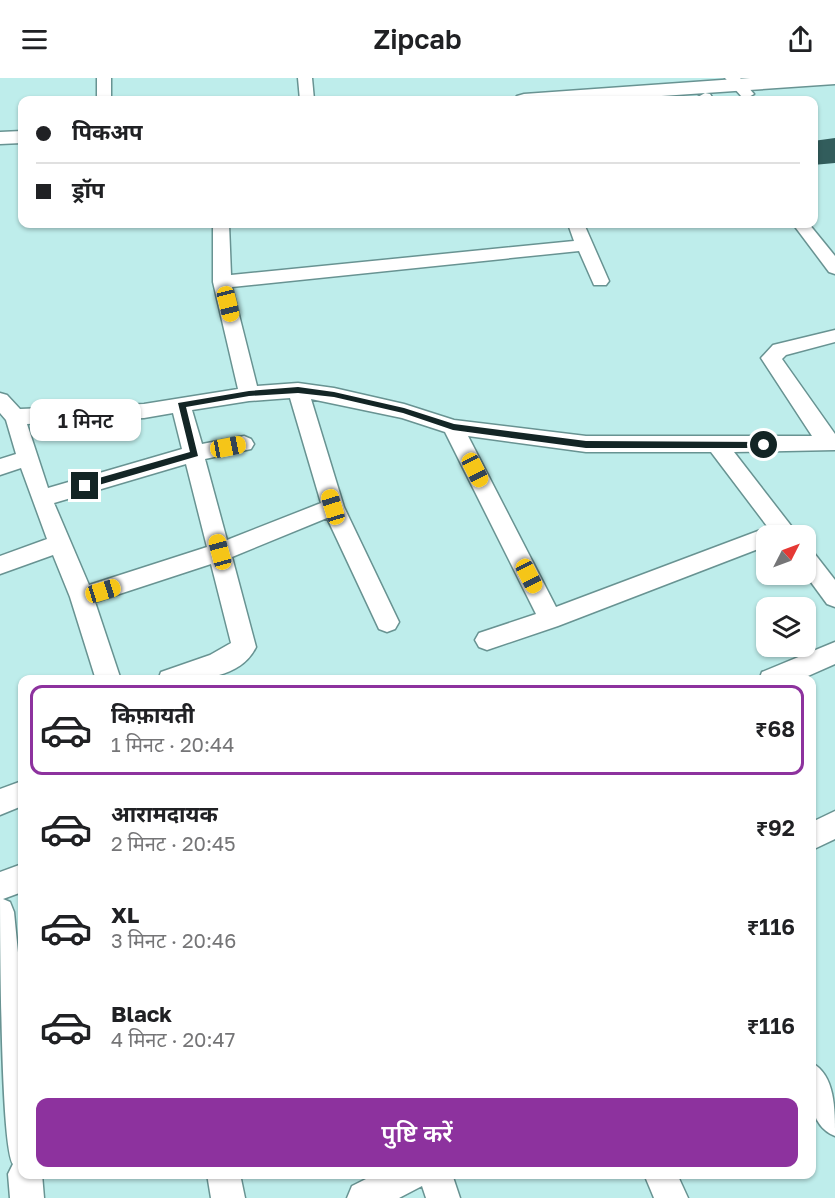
<!DOCTYPE html>
<html lang="hi">
<meta charset="utf-8">
<style>
:root{--surface:#fff;--page:#f6f6f6;--text:#202124;--muted:#757577;--line:#e0e0e0;--accent:#8d329e}
body{margin:0;font-family:"Golos Text","Noto Sans Devanagari",sans-serif;background:var(--page);color:var(--text);height:100vh;display:flex;flex-direction:column;font-size:22px;white-space:nowrap}
*{box-sizing:border-box;margin:0}
p{font-size:20px;color:var(--muted)}
.icon{flex:none;width:33px;height:33px;fill:none;stroke:currentColor;stroke-width:2;stroke-linecap:round;stroke-linejoin:round}
.map{position:relative;flex:1;overflow:hidden}
.side{position:absolute;left:18px;top:597px;width:798px;height:504px;display:flex;flex-direction:column;background:var(--surface);border-radius:12px;box-shadow:0 2px 4px #0004}
.side>*{flex:none}
.hud{position:absolute;left:18px;top:18px;width:800px;height:132px;border-radius:12px;box-shadow:0 2px 4px #0004;display:grid;align-content:center;height:132px;padding:0 18px;background:var(--surface)}
.needle{width:39px;rotate:48deg}
.fabs{position:absolute;left:756px;top:447px;display:grid;gap:12px}
.fabs a{display:grid;place-items:center;width:60px;height:60px;border-radius:12px;background:var(--surface);box-shadow:0 2px 4px #0004;font-size:30px}
.end{position:absolute;width:27px;height:27px;margin:-14px;border:8px solid #132525;background:#fff;box-shadow:0 0 0 3px #fff}
.from{border-radius:50%}
.bubble{position:absolute;height:42px;border-radius:12px;background:var(--surface);box-shadow:0 2px 4px #0004;font-size:20px;font-weight:600;line-height:42px;text-align:center}
.car{position:absolute;width:18px;height:36px;margin:-18px -9px;border-radius:8px;box-shadow:0 0 4px 2px #0007;background:linear-gradient(#f5c518 24%,#345 0 40%,#f5c518 0 76%,#345 0 86%,#f5c518 0)}
.hud b{display:flex;align-items:center;gap:21px;height:57px;font-size:22px}
.hud b+b{border-top:2px solid var(--line)}
.hud i{width:15px;height:15px;background:var(--text)}
ul{padding:10px 0 0;list-style:none}
li{display:flex;align-items:center;gap:18px;height:90px;margin:0 12px 9px;padding:0 6px;border:3px solid transparent;border-radius:12px}
li div{flex:1}
li b{display:block;font-size:22px}
li em{font-style:normal;font-weight:600}
li.on{border-color:var(--accent)}
li>.icon{width:54px;height:54px;stroke-width:1.5}
.button{display:flex;gap:12px;margin-top:auto;padding:12px 18px}
.button a{flex:1;height:69px;border-radius:12px;background:var(--accent);color:#fff;font-size:24px;font-weight:600;line-height:69px;text-align:center}
header{display:flex;justify-content:space-between;align-items:center;height:78px;padding:0 18px;background:var(--surface);font-size:27px;font-weight:600}
.map>svg:first-child{display:block}
.building{fill:#325d5c}
.lines{fill:none;stroke-linecap:round;stroke-linejoin:round}
.street-casing{stroke:#689392;stroke-width:3}
.primary-casing{stroke:#689392;stroke-width:3}
.street{fill:#fff;fill-rule:evenodd}
.primary{fill:#fff;fill-rule:evenodd}
.route{fill:#132525}
</style>
<header><svg class="icon" aria-label="menu" viewBox="0 0 24 24"><path d="M4 6h16M4 12h16M4 18h16"/></svg>Zipcab<svg class="icon" aria-label="share" viewBox="0 0 24 24"><path d="M12 15V3M7 8l5-5 5 5M5 13v7h14v-7"/></svg></header>
<div class="map">
<svg width="835" height="1120" viewBox="0 0 835 1120">
<rect width="100%" height="100%" fill="#beedeb"/>
<polygon class="building" points="835,60 835,85 813,87 813,63"/>
<g class="lines">
<defs>
<g id="street">
<rect x="97" y="0" width="14" height="22"/>
<polygon points="298,0 312,0 314,22 300,22"/>
<polygon points="725,0 740,0 754,16 747,20 742,19"/>
<polygon points="705,15 710,16 714,22 700,22 698,19"/>
<path d="M213,146H229L231,197L574,163L568,146H584L609,203L606,207H594L579,173L232,209L257,308L298,305L334,310L404,326L454,342L586,358H812L761,280L773,267L835,252V264L786,277L782,281L835,356V372L734,374L799,458H766V468L558,548L487,572L479,569L475,562L479,555L536,536L445,354L402,340L311,321L344,429L399,544L395,551L387,554L379,551L327,440L232,479L256,569C239,604 190,602 158,602L161,594L210,577L231,565L211,486L95,524L121,602H96L70,519L53,477L0,496V478L47,461L21,390L0,397V381L16,376L6,342L0,335V315L7,317L20,331L144,326L238,311L213,204ZM290,320L321,425L227,462L205,381L251,371L254,366L251,361L244,358L202,366L192,332L249,323ZM173,335L182,371L48,410L27,346L144,340ZM468,358L586,374H711L770,452L766,450L758,453L556,529ZM186,386L207,469L89,507L54,425Z"/>
<polygon points="793,146 809,146 835,178 835,196 829,194"/>
<polygon points="806,472 814,475 835,502 835,529 827,526 805,496"/>
<polygon points="835,564 835,586 799,602 759,602 762,594"/>
<polygon points="22,703 22,728 0,737 0,711"/>
<polygon points="835,733 835,761 812,772 812,744"/>
<path d="M22,786V814L3,821L10,824L14,834L22,915V1096H42L44,1120H10L8,1096L13,1086C0,1067 0,835 0,794Z"/>
<path d="M812,985C835,997 835,1031 835,1058C807,1047 809,1011 812,985Z"/>
<polygon points="207,1096 240,1096 245,1120 211,1120"/>
<polygon points="376,1096 452,1096 460,1120 426,1120 422,1108 399,1120 347,1120 352,1108"/>
<polygon points="644,1096 677,1096 688,1120 654,1120"/>
</g>
<g id="primary">
<polygon points="750,0 835,0 835,6 603,22 514,22 517,18 524,16"/>
<polygon points="22,53 22,65 0,66 0,54"/>
</g>
</defs>
<use href="#street" class="street-casing"/>
<use href="#primary" class="primary-casing"/>
<use href="#street" class="street"/>
<use href="#primary" class="primary"/>
</g>
<polygon class="route" points="298,309 334,314 404,330 454,346 586,363 764,364 768,367 764,370 586,370 453,352 403,335 334,319 298,315 249,318 186,329 198,378 85,411 80,408 85,404 190,374 178,325 249,313"/>
</svg>
<div class="fabs">
<a><svg class="needle" viewBox="-14 -14 28 28"><path d="M0-13l5 13h-10z" fill="#e53935"/><path d="M0 13l5-13h-10z" fill="#757577"/></svg></a>
<a><svg class="icon" aria-label="layers" viewBox="0 0 24 24"><path d="M12 4l9 5-9 5-9-5zM3 14l9 5 9-5"/></svg></a>
</div>
<i class="end from" style="left:764px;top:367px"></i>
<i class="end" style="left:85px;top:408px"></i>
<div class="bubble" style="left:30px;top:321px;width:111px">1 मिनट</div>
<i class="car" style="left:228px;top:226px;rotate:166deg"></i>
<i class="car" style="left:228px;top:369px;rotate:79deg"></i>
<i class="car" style="left:475px;top:392px;rotate:153deg"></i>
<i class="car" style="left:333px;top:429px;rotate:343deg"></i>
<i class="car" style="left:220px;top:474px;rotate:345deg"></i>
<i class="car" style="left:529px;top:498px;rotate:153deg"></i>
<i class="car" style="left:103px;top:513px;rotate:73deg"></i>
<div class="hud">
<b><i class="from"></i>पिकअप</b>
<b><i></i>ड्रॉप</b>
</div>
<section class="side">
<ul>
<li class="on"><svg class="icon" aria-label="car" viewBox="0 0 24 24"><path d="M5 17H2v-5l4-1 3-4h7l3 4 3 1v5h-3M9 17h6M6 11h13"/><circle cx="7" cy="17" r="2"/><circle cx="17" cy="17" r="2"/></svg><div><b>किफ़ायती</b><p>1 मिनट · 20:44</p></div><em>₹68</em></li>
<li><svg class="icon" aria-label="car" viewBox="0 0 24 24"><path d="M5 17H2v-5l4-1 3-4h7l3 4 3 1v5h-3M9 17h6M6 11h13"/><circle cx="7" cy="17" r="2"/><circle cx="17" cy="17" r="2"/></svg><div><b>आरामदायक</b><p>2 मिनट · 20:45</p></div><em>₹92</em></li>
<li><svg class="icon" aria-label="car" viewBox="0 0 24 24"><path d="M5 17H2v-5l4-1 3-4h7l3 4 3 1v5h-3M9 17h6M6 11h13"/><circle cx="7" cy="17" r="2"/><circle cx="17" cy="17" r="2"/></svg><div><b>XL</b><p>3 मिनट · 20:46</p></div><em>₹116</em></li>
<li><svg class="icon" aria-label="car" viewBox="0 0 24 24"><path d="M5 17H2v-5l4-1 3-4h7l3 4 3 1v5h-3M9 17h6M6 11h13"/><circle cx="7" cy="17" r="2"/><circle cx="17" cy="17" r="2"/></svg><div><b>Black</b><p>4 मिनट · 20:47</p></div><em>₹116</em></li>
</ul>
<div class="button"><a>पुष्टि करें</a></div>
</section>
</div>
